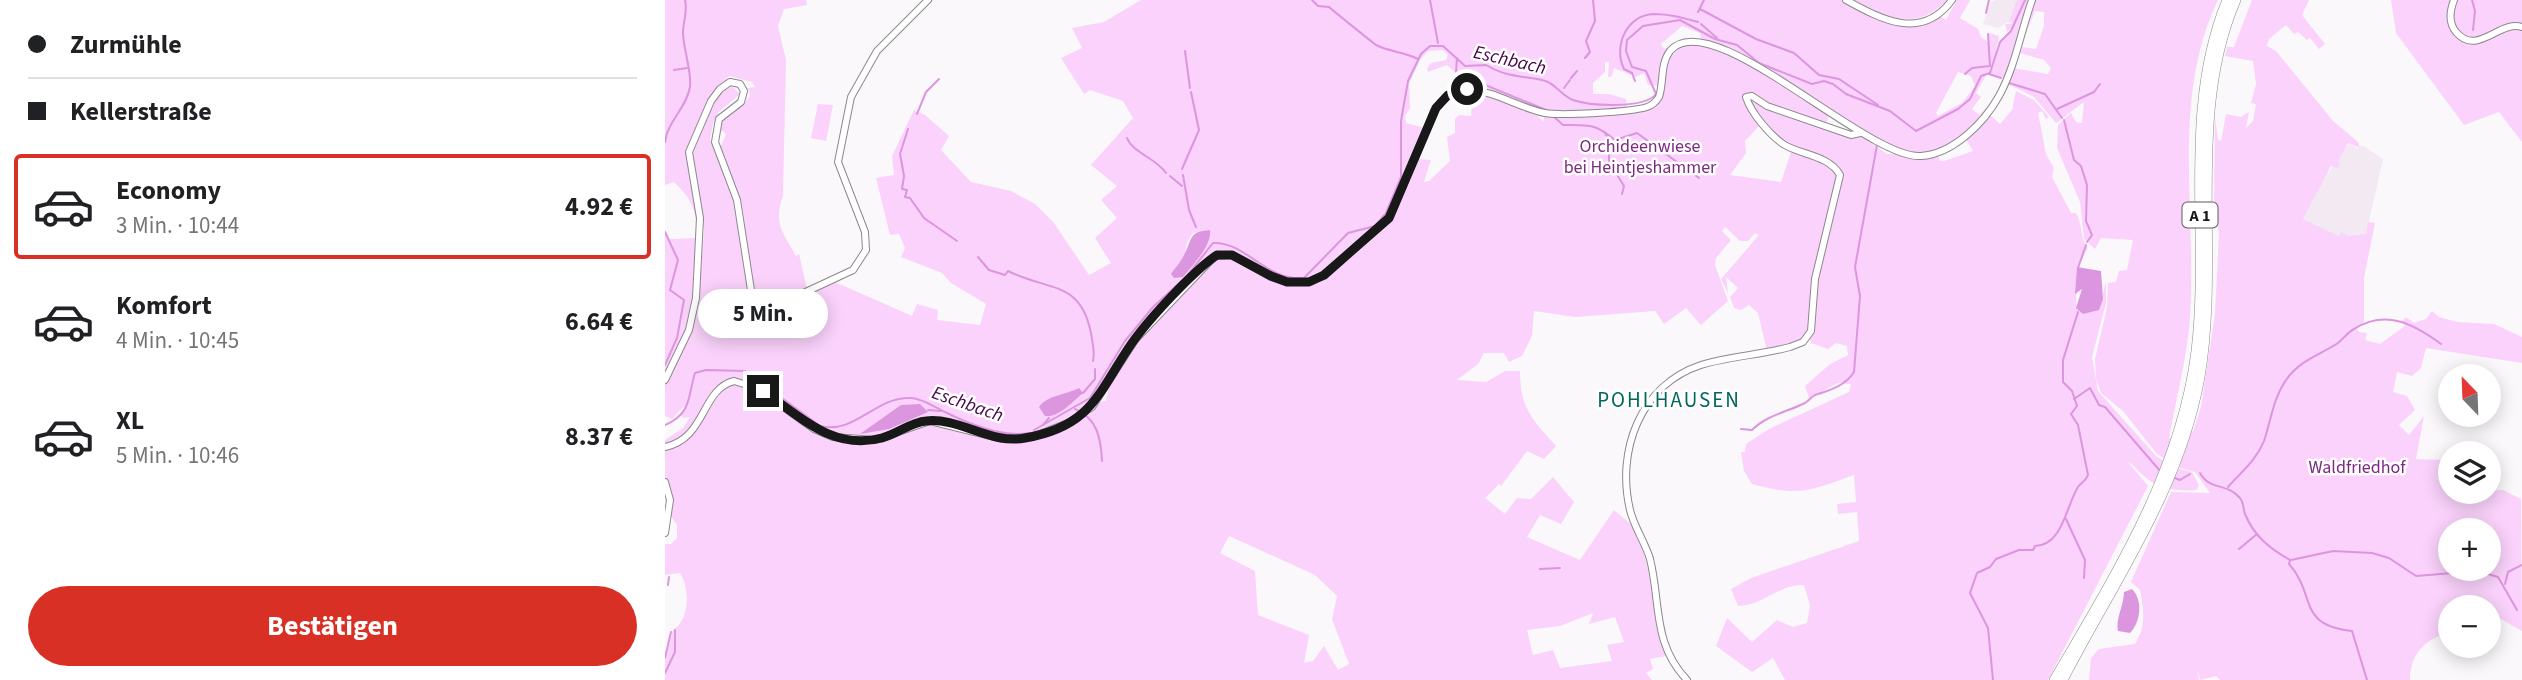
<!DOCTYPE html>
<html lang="de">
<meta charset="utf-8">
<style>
:root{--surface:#fff;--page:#f6f6f6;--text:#202124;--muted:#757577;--line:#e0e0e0;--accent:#d93025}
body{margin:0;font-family:"Source Sans 3",sans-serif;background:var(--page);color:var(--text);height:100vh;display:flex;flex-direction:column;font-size:26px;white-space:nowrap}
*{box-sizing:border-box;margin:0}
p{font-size:23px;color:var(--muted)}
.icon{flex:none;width:38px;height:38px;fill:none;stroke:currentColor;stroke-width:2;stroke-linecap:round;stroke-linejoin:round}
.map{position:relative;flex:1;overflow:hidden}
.panel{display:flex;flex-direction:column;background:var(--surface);width:665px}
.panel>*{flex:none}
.hud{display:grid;align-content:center;height:154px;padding:0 28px;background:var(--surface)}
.needle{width:46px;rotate:337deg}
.controls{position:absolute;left:1773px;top:364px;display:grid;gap:14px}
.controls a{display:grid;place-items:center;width:63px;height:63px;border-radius:50%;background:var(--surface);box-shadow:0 4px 18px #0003;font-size:35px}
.end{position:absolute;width:32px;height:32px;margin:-16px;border:9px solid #181818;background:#fff;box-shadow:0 0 0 4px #fff}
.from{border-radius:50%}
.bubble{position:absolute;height:49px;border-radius:24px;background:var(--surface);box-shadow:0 4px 18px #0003;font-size:23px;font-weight:700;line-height:49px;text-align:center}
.hud b{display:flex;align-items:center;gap:24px;height:66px;font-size:26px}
.hud b+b{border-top:2px solid var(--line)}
.hud i{width:18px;height:18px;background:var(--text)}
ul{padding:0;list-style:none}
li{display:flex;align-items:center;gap:21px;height:105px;margin:0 14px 10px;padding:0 14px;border:4px solid transparent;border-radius:7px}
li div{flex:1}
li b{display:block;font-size:26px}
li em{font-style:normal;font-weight:700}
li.active{border-color:var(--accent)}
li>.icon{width:63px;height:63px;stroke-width:1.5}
.primary-button{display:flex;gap:14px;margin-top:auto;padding:14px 28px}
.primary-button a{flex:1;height:80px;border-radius:42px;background:var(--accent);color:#fff;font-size:28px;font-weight:700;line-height:80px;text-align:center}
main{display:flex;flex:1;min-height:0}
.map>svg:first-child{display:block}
.built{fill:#f2e9f2}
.green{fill:#fad2fb;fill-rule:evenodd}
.water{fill:#dc95df}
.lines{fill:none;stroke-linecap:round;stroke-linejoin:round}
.stream{stroke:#dc95df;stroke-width:2}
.secondary-casing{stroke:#8b888b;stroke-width:8}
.highway-casing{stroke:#8b888b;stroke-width:10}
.secondary{stroke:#fff;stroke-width:6}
.highway{stroke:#fff;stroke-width:9}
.route{stroke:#181818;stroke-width:9}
.labels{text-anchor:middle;stroke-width:5;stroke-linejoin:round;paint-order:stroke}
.shield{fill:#fff;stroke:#5d5d5d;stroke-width:2}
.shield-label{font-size:16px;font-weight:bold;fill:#181818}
.park-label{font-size:18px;fill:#7d2a82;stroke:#fff}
.water-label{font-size:19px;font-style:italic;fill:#47044b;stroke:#fff}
.quarter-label{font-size:21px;letter-spacing:2px;fill:#01665e;stroke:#fff}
</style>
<main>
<section class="panel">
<div class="hud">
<b><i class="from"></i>Zurmühle</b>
<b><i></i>Kellerstraße</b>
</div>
<ul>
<li class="active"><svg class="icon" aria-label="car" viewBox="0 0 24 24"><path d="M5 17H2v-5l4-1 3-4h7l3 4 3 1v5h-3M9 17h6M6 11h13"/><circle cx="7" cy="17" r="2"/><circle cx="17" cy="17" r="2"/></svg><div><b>Economy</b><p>3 Min. · 10:44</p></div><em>4.92 €</em></li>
<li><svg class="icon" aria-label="car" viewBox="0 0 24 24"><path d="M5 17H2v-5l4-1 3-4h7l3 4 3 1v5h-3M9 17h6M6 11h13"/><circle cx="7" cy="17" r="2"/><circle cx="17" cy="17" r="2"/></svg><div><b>Komfort</b><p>4 Min. · 10:45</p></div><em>6.64 €</em></li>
<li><svg class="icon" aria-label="car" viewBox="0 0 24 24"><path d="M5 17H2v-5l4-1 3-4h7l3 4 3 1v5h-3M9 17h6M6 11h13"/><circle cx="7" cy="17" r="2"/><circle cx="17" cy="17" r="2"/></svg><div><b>XL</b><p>5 Min. · 10:46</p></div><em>8.37 €</em></li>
</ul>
<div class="primary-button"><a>Bestätigen</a></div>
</section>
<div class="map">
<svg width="1857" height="680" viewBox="0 0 1857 680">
<rect width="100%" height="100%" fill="#fbf8fb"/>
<g class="built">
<polygon points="1330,0 1352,0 1348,25 1343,22 1333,28 1318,24 1325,3"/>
<polygon points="1684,143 1693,149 1697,145 1718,159 1701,234 1692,236 1674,236 1638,219 1655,185"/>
</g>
<g class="green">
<path d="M0,0H141L142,5L119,9L113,26L121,60L118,196C108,223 118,233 131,256L134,254L142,289L105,310L94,308L90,302L78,212L55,148L61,134L53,128L60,115L77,106L85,96L83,88L90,87L87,82L64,76L45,99L23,148V169L34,219L29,303L24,325L0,375V230L5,239L32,238C32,212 28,200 9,182L0,185Z"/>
<path d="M476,0H1176C1207,17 1241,40 1275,16L1281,20L1292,0H1305L1295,18L1313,29L1316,37L1323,42L1324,33L1334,36L1327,70L1335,43L1349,26L1342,32L1340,24H1348L1345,19L1352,0H1365L1340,78L1322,74L1311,93L1316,97L1307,109L1314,115L1332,97C1314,120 1286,156 1252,154C1207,150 1170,108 1132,88C1101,71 1068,56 1036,41L1035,33L1017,26L996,44L999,49L1021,37L1002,52L995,86L983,85L979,73L971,77L949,68L947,76L943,77L944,62H940V72L928,83V94H944L961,99L962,108L885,112L808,88L804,81L797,79L782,65L763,72L762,68L766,63L781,60L783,55L778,50L763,51L755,60L744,84L745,108L740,116L741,123L760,128C750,152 737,197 723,217C715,228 661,274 649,278C636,283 619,280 607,275C591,269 567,242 550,253C524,278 498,304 474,331C446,365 431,426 378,427V431L351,437L333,436L263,418L208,438L181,437L156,431L87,383L63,381L23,436L0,446V440L18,428L25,417L19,418L16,416L21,408L18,407L7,419L0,416V383L26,333L33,309L39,230L26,155L46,107L54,94L67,86L75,94L54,112L48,124L45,140L67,190L82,269L84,305L89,313L107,315L124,303L170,282L247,316L252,304L273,310L272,320L315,325L321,304L286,283L277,273L236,257L240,248L234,234L225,235L211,178L229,175L227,156L249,110L260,115L284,136L276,150L306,182L346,191L370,204L389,223L424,275L446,263L430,238L452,218L436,200L452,186L426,165L468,118L458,101L425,90L419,94L396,58L417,48L407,28L439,22ZM1293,72L1306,76L1310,86L1297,103L1273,116L1271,113ZM545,230L535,255L516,276L522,242L528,233Z"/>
<path d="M1188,0H1282C1252,32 1222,18 1188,0Z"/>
<path d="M1368,0H1553C1504,102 1534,220 1524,329C1520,366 1510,403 1504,439L1528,431L1536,407L1550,314L1554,234L1549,208L1550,117L1553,140L1556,141L1561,114L1576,117L1584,112L1581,128L1588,121L1591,104L1586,103L1591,84L1588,61L1560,56L1562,47H1569L1587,0H1644L1637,15L1660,44L1654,49L1645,38L1642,40L1633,32L1629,34L1621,25L1604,39L1602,46L1611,51L1668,121L1693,142L1695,148L1683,143L1673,161L1675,165L1673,168L1666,166L1638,219L1674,236L1676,232L1683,236L1701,234L1703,222L1710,223L1699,278V322L1692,328L1694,332L1702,333L1700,340L1715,344L1740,326L1737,321L1741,317L1749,323L1761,319L1767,311L1774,317L1792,322L1829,324L1857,337V363L1761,348L1756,368L1747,376L1732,372L1728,392L1742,396L1750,410L1734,425L1744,435L1759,416L1751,459L1780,460L1785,465V492L1838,490L1856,499L1857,631L1834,618L1824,634V607H1785V632C1760,639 1745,654 1745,680H1555L1551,676L1535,680L1532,668L1534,680H1424L1426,658L1434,649L1470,644C1481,627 1479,610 1475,590L1466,582L1506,492L1545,493L1530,472L1515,468L1492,454L1458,411L1436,393L1431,379L1430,359L1442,307L1443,283L1451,282L1454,271L1462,270L1468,240L1436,238L1430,249L1419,239L1415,202L1392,148L1393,125L1406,113L1411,122L1417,123L1419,102L1398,118L1394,112L1397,119L1391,123L1369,97L1343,84L1347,68L1383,74L1386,68L1379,60L1355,53L1358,47L1371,49L1379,26V12L1370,11L1354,51ZM1785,530H1824V569H1785Z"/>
<polygon points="1726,0 1857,0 1857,142 1834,112 1799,125 1731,33"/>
<path d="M1023,43C1074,54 1121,84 1165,113L1160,126L1201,139L1222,154L1272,153L1275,161H1279L1308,151L1300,138L1323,113L1335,124L1347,110L1351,91L1369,100L1384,117L1381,119L1377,111L1373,113L1381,154L1389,168L1387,177L1406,213H1411C1418,224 1414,237 1423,248L1412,268L1411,308L1435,305L1441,282V303L1427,357L1433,391L1491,456L1507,467L1527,472L1534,485L1532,490C1515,492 1492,489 1479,476C1473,471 1469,465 1463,462L1483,486L1383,680H1120L1108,658L1087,672L1051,646L1062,618L1087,642L1112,620L1128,627L1142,623L1145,606L1139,585C1114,584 1099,605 1073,606L1066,589L1086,578L1194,541L1192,512L1173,514L1172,504L1191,502L1189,475C1144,491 1134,497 1087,484L1079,471L1076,452H1080L1081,444L1104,429L1184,392L1186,384L1173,383L1144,398L1140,386L1165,364L1183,355L1182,346L1171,343L1163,349L1146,343L1143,333L1132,342L1102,351L1093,313L1084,305L1076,310L1069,308L1065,297L1073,288L1061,277L1063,293L1056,279L1094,235L1090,233L1083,241H1075L1060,227L1057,231L1066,240L1051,258L1050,265L1063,301L1036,325L1021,308L999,324L990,311L910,317L869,311L867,336L857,356L844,362L839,353H819L813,364L792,380L821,382L840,371H855C855,409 867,419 891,446L879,459L862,451L836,486L834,484L820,498L840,514L852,498L866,499L888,477L909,502L896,524L875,515L862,537L915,560L949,510C955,516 965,522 969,528C989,568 986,613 1002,656L985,659L988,669L981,673L987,680H0V662L8,630C25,620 25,588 15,573L0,575V544H6L12,538V525L6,516V491L0,479V449C36,442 40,403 67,383L86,387L144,428L193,442L263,422L323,437H373L433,402L441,401C449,349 514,297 549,260L566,257L606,279L645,284L721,224L752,155L754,159L766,160L759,182L764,181L785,161L782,137L790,133V119L794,115L806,116L808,96L797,95V92C815,91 869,106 878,122L880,115L974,110L998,94C1004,67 996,59 1023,43ZM1095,125L1128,146L1116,182L1065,175L1081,153L1080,141ZM564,536L650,575L672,596L667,619L684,664L673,670L659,646L648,661L639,663L644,635L593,615L590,571L555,553ZM928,613L924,624L950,617L959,642L942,645L947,661L895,668L888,650L868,655L862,630L895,626Z"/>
<polygon points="153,104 168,105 161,141 146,138"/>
</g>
<g class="water">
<path d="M545,230C547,245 528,265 518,277L509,278L506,274C510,268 516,262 519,255C528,238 523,232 545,230Z"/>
<polygon points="1412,267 1436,271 1438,299 1434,310 1418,314 1411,308 1417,289 1410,294"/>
<path d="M414,388L418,393C408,401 394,418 380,416L374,407C382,395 401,395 414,388Z"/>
<polygon points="255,404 263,412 224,429 195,434 236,405"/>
<path d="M1467,589C1478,600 1476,622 1465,633L1453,631C1450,620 1459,605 1459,592Z"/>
</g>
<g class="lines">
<g class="stream">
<path d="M647,0L653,6L664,7C666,9 707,42 711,45C725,52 740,52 753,59"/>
<polyline points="765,0 773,43"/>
<polyline points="1807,0 1810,11 1808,30"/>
<polyline points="1035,9 1091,39 1129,53 1154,75 1174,79 1213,105"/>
<polyline points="1033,12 1039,0"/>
<polyline points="1321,13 1324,0"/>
<polyline points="1036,24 1052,38"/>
<polyline points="520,51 525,88"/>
<polyline points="792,58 791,73 886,112"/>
<polyline points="920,58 925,52 921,41 930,21 928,0"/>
<polyline points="9,70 22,68"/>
<polyline points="1300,74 1307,68 1325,66 1323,34"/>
<polyline points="1324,74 1336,78"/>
<polyline points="906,78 912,71"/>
<path d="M970,81L967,73L959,69C948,47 961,15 989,14C1005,14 1019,18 1033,22"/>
<polyline points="1344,83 1380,94 1397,118"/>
<polyline points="899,88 905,80"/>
<polyline points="1392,109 1429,92 1435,84"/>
<polyline points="252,114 261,92 274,79"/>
<path d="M887,115L898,125C923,125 930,123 950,140L972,133L1034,178"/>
<polyline points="1399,120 1409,160 1416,166 1422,185 1421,221 1427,235 1422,242"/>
<polyline points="243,129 235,154 239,176 237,189 242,190 240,197 245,198 259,218 292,241"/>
<polyline points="939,132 944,139 944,162 959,186 957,194"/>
<path d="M462,138C468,153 491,158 501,173"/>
<path d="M0,142C3,120 21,109 25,87C27,71 18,49 18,32C18,22 23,11 20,0"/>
<polyline points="517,169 534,130 526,92"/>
<polyline points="518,175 524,210 531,227"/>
<polyline points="505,176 517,186"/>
<polyline points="0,232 13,260 5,290 19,300 12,338 0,365"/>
<path d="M313,257L324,270L340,275L343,271C384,292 418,279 427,339C428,347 430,353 428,361"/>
<polyline points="1413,268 1421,245"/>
<polyline points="418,393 430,379 430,369"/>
<polyline points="1409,399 1425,388 1434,405 1440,407 1496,472"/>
<path d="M410,409C432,418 436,438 437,461"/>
<polyline points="263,410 276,411"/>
<path d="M0,425C27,414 23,395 30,373L41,370L80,371L155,426C190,435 211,396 246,398C259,399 269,407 280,412C304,424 338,438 364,433"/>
<polyline points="378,425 384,418"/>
<path d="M1076,429L1087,430C1102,415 1122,412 1140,403C1145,400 1147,395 1153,394C1166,390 1181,385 1189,372L1195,296L1190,267L1212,145"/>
<path d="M369,430L425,398L460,341L488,307L521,277L548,243C580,241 602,282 639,278L683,233L710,226L721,213L736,177V121L743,81L756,54L765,46H778L800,66L821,65C844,78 853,75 877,80C890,82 896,96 908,100C925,106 980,109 991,94L981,71L967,67L961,51L962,40L978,26L1015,20L1050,39L1072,45L1094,63L1147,84L1159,81L1168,84L1181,94L1225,111L1251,131L1293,109L1305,99L1316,76L1325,73L1335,42L1346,31L1360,0"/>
<path d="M1535,473C1545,491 1561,482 1575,498C1579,503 1578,508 1580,514C1589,536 1604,548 1625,560L1624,564C1652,595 1631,625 1687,631L1702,680"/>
<polyline points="1507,477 1515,480 1525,474"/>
<path d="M1563,487C1576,472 1591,461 1599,441C1606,420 1608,399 1621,380C1635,360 1653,356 1673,343C1678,339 1683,332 1689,329C1721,309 1749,324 1776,344"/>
<polyline points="1401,519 1420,560 1419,578"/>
<polyline points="1574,549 1592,534"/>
<polyline points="1626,560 1668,551 1707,553 1724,558 1751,576 1800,572 1817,576 1823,574 1833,577 1852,610"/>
<polyline points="875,569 895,568"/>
<polyline points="1840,584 1843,572 1857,565"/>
<polyline points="3,585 4,577"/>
<polyline points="0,658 6,632"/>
<polyline points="0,673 10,652 10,630"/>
<path d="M1328,680L1323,628L1305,593L1312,573L1325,567L1331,559L1354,550H1368L1370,546C1398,545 1401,506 1413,487C1417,482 1421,481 1423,475L1413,425L1406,414L1412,406L1407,391L1398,382V360L1413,312"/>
</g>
<defs>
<g id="secondary">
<path d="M1181,0C1217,20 1257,41 1287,0"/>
<path d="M1789,0C1785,11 1783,22 1791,32C1812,57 1834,20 1857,27"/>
<polyline points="0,380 24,330 31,298 35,218 24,152 46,101 55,89 65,82 75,84 79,91 76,102 54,119 50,142 72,200 88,303 94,312 109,311 130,297 188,270 201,250 200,232 173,162 186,97 212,51 263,0"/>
<path d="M0,447C41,439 36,389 69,381L92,388L149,429L168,437L210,440L265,421L338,439L367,437L403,423L427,407L470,340L550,256L567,255L606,277L623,282H642L659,276L725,217L769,111C797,66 842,106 880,113C897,116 966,112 982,107C988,105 991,102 994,97C999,82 995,64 1005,51C1045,2 1202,160 1256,156C1288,154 1319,123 1334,96C1350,67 1356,31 1367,0"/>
<polyline points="0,482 5,500 0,533"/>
<path d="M1022,680C987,643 996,603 985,559C980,542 969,527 965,510C951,451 975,385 1036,365C1065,356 1096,355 1125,347L1138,342L1146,331L1150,279L1175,175C1164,155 1135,155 1118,144C1104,134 1086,113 1081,97L1087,96L1102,106L1186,135L1195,133"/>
</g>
<g id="highway">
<path d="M1389,680C1449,577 1516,472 1531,351C1545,235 1516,111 1562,0"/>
<path d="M1398,680C1449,581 1515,490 1535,377C1556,254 1521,116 1571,0"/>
</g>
</defs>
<use href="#secondary" class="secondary-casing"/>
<use href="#highway" class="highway-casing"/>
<use href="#secondary" class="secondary"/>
<use href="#highway" class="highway"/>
</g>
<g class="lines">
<path class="route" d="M98,391C135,416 167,451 217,438C232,434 246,422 261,421C294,417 326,445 360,438C428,426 433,392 467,343C484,319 528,271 552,255H567L606,276L622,282H644L659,275L724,218L771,108L783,95L802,89"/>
</g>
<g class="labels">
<rect class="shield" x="1517.5" y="202.5" width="35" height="25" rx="5"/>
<g class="shield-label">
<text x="1535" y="221">A 1</text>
</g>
<g class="park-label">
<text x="975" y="152">Orchideenwiese<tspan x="975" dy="21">bei Heintjeshammer</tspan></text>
<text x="1692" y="473">Waldfriedhof</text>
</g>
<g class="water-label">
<text transform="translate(845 59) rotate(13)" y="7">Eschbach</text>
<text transform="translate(303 403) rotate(19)" y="7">Eschbach</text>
</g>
<g class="quarter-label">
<text x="1004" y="407">POHLHAUSEN</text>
</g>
</g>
</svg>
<div class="controls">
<a><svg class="needle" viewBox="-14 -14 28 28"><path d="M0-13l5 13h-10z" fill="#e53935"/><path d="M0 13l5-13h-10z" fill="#757577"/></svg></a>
<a><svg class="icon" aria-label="layers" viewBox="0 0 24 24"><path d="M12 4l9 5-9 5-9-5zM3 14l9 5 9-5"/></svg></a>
<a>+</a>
<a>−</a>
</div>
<i class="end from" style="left:802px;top:89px"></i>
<i class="end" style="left:98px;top:391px"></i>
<div class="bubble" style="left:33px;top:289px;width:130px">5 Min.</div>
</div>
</main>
